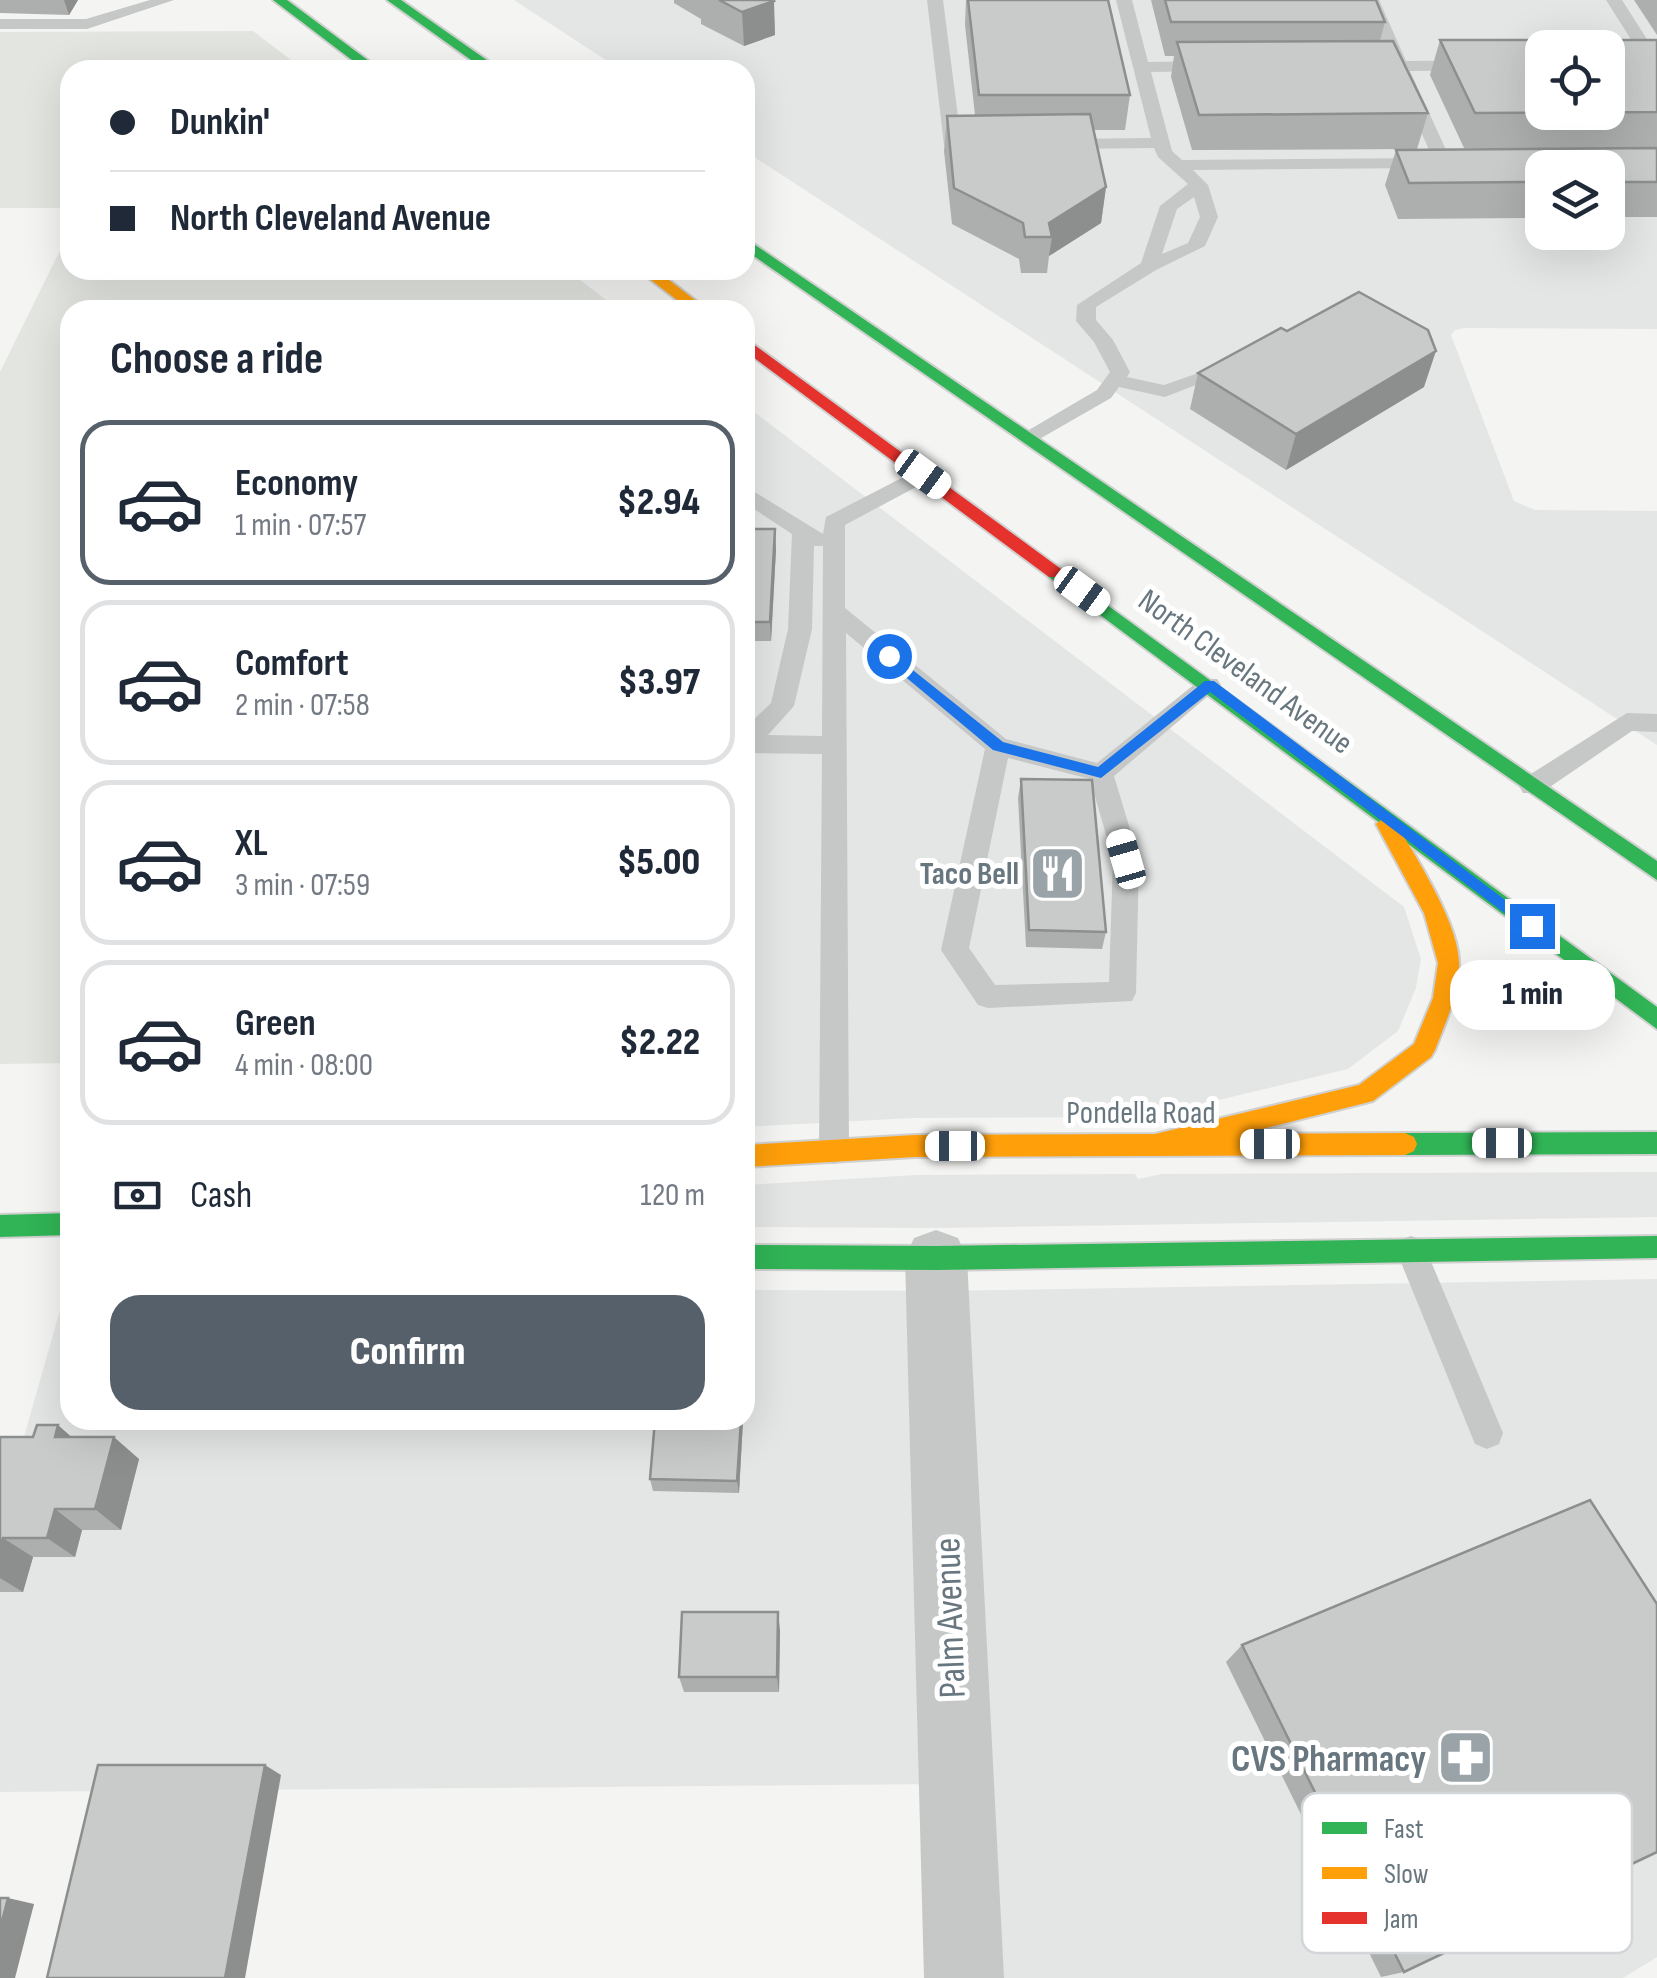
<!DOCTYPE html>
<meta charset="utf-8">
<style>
:root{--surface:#fff;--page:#f6f6f7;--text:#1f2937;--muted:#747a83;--line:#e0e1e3;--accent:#56606a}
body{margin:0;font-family:"Sofia Sans Condensed",sans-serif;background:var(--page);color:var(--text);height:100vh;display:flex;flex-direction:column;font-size:38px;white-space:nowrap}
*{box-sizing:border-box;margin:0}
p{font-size:32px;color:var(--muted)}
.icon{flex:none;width:55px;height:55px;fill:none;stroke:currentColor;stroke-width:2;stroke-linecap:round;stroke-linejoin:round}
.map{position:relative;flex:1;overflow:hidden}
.details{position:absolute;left:60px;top:300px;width:695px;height:1130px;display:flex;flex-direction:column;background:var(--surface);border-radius:30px;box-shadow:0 10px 40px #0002}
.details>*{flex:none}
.guide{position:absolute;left:60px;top:60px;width:695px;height:220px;border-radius:30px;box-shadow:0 10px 40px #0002;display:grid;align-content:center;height:220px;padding:0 50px;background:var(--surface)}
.fabs{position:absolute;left:1525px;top:30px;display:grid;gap:20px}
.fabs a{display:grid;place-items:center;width:100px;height:100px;border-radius:20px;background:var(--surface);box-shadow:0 10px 40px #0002;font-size:50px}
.end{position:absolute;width:45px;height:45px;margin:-22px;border:12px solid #1a73e8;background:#fff;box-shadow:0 0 0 5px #fff}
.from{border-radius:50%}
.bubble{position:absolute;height:70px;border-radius:30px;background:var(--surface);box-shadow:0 10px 40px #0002;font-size:32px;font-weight:800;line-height:70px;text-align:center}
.car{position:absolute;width:30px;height:60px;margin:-30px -15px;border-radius:12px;box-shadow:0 0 8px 2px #0007;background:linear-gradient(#fff 24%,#345 0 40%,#fff 0 76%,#345 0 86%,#fff 0)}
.guide b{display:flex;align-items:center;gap:35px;height:95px;font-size:38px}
.guide b+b{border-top:2px solid var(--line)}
.guide i{width:25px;height:25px;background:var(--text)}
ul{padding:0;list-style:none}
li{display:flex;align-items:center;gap:30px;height:165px;margin:0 20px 15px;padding:0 30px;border:5px solid var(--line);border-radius:30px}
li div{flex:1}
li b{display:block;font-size:38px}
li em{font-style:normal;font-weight:800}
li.on{border-color:var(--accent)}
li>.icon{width:90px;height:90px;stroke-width:1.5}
h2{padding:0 50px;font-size:45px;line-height:120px}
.pay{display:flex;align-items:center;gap:25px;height:110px;padding:0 50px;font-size:38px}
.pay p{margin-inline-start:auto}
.primary-button{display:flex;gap:20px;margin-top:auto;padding:20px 50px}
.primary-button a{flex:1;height:115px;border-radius:30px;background:var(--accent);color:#fff;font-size:40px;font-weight:800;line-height:115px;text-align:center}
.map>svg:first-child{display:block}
.built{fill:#e4e5e5;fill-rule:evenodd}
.green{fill:#e3e5e1}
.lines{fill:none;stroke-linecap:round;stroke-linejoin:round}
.fast-casing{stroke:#d0d0d0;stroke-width:4}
.slow-casing{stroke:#d0d0d0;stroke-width:4}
.jam-casing{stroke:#d0d0d0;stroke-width:4}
.lane{fill:#c6c8c8;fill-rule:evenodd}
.street{fill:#c6c8c8;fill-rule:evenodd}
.fast{fill:#30b455;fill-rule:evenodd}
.slow{fill:#ff9f0a;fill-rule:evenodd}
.jam{fill:#e5322d;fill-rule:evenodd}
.wall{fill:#adafaf}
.shaded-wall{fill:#8d8e8e}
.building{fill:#c9cbcb;stroke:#8d8e8e;stroke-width:2.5;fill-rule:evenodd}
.route{fill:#1a73e8}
.labels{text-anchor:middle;stroke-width:10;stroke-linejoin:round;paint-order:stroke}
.street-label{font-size:32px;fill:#68777f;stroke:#fff}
.poi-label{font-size:32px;font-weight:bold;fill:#68777f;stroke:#fff;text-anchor:end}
.near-street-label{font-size:38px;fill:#68777f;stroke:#fff}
.near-poi-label{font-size:38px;font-weight:bold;fill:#68777f;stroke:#fff;text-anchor:end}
.key{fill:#fff;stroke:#d2d6d9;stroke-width:2.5}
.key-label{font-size:28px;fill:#68777f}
</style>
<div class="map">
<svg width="1657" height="1978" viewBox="0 0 1657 1978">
<rect width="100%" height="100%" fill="#f4f4f3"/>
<g class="built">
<path d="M514,0H1657V329L1464,328L1455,330L1451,335L1514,501L1535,510L1657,511V745L745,151V70H621ZM1542,48H1608V112H1542ZM1542,168H1608V232H1542Z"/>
<polygon points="745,405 1404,907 1421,959 1416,988 1398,1031 1348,1069 1147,1117 913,1118 745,1127"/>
<polygon points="1657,1172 1657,1217 934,1228 745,1227 745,1185 917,1175 1135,1174 1138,1179 1162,1174"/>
<polygon points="70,1275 70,1420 745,1420 745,1290 937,1291 1657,1279 1657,1957 1623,1978 950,1978 945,1784 0,1792 0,1521"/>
</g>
<g class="green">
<polygon points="253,31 304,70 70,70 70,208 0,208 0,32"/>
<polygon points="70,230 70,270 567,270 618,309 70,310 70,1063 0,1064 0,372"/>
</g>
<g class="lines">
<defs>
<g id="fast">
<polygon points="273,0 287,0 381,70 365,70"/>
<polygon points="387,0 401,0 501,70 485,70"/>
<polygon points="745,238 1657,861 1657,880 745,250"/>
<polygon points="1055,567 1657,1007 1657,1029 1049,577 1046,573"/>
<polygon points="1657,1132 1657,1154 1405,1155 1396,1151 1393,1144 1396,1137 1405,1133"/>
<polygon points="70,1213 70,1235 0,1237 0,1215"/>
<polygon points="1657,1236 1657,1258 936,1270 745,1269 745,1245 936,1246"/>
</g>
<g id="slow">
<polygon points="638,270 656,270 708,310 690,310"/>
<path d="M1386,816L1393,818C1414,855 1462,926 1459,968C1458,997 1445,1023 1435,1050L1431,1057L1373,1101L1242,1134L1405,1133L1414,1137L1417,1144L1414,1151L1405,1155L915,1157L745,1167V1145L915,1135L1155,1134L1359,1085L1414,1044L1433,998L1438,963L1424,913L1376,824Z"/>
</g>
<polygon id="jam" points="745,338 1061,569 1061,577 1049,577 745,351"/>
</defs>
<use href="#fast" class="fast-casing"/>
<use href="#slow" class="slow-casing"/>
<use href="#jam" class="jam-casing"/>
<g class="lane">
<polygon points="150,0 174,0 87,29 0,29 0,19 86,19"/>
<polygon points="927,0 943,0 961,140 969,145 960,150 944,145"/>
<path d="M1116,0H1132L1148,62L1210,61L1218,66L1210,71L1151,72L1172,151L1182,160L1426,158L1434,161L1394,71H1368L1360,66L1368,61H1390L1363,0H1379L1406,61L1542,60V70L1410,71L1452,163L1449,167L1434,163L1426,168L1193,170L1208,185L1218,217L1205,246L1156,270L1096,307V320L1113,340L1130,372L1127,377L1164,385L1227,363L1237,369L1165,397L1119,387L1111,398L1029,445L1019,439L1022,434L1097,390L1110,372L1094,342L1076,321L1077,305L1141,263L1160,206L1188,184L1158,157L1154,148L1063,149L1054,144L1063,139L1151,138ZM1194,197L1200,217L1188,243L1162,254L1177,209Z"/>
<polygon points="1606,0 1622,0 1657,55 1657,73 1651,71"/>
<path d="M923,467L934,474L931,479L845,525V608L1006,739L1097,763L1201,679H1217L1221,685L1114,776L1139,859L1136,993L1132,1001L988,1008L978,1005L941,950L985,749L846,633L849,1151L844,1160L834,1164L824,1160L819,1151L822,754L745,753V728L771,703L788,629L792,534L745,503V486L823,534L826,517ZM814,546H823L822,736L768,735L794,706L812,629ZM1008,758L1090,779L1113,859L1109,982L995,985L969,948Z"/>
<polygon points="1627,713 1657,714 1657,732 1632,731 1541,793 1523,793 1519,786 1523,779"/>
<polygon points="1411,1236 1422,1240 1503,1433 1499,1444 1487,1449 1475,1444 1396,1250 1400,1240"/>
</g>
<polygon class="street" points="936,1230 958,1238 967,1258 1004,1978 924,1978 905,1258 914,1238"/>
<use href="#fast" class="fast"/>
<use href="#slow" class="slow"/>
<use href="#jam" class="jam"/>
</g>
<g class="wall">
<polygon points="0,0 78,0 69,15 0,13"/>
<polygon points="674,0 773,0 775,35 744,46 701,24 701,19 674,3"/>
<polygon points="966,0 1108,0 1130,95 1125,130 1093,130 1106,187 1101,223 1049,256 1047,273 1021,273 1019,259 952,224 944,151 947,116 975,115 965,25"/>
<polygon points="1151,0 1376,0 1385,22 1380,41 1428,113 1417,149 1192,150 1171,77 1174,56 1165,56"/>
<polygon points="1634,0 1657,0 1657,35"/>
<polygon points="1440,40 1657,40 1657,148 1464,148 1430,75"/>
<polygon points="1657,148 1657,217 1608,217 1608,168 1542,168 1542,218 1398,219 1385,185 1396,150"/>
<polygon points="1287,331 1424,387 1286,470 1190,409 1198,373"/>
<polygon points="745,529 776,549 771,641 745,641"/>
<polygon points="1021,779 1106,932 1102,949 1026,947 1018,798"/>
<polygon points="655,1420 743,1420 739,1493 653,1491 650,1479"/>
<polygon points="0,1437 71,1437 139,1459 121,1530 82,1530 75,1557 33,1557 23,1592 0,1592"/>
<polygon points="780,1630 779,1692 684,1692 679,1677"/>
<polygon points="1242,1645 1404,1972 1381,1977 1226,1662"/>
</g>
<g class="shaded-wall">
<polygon points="64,0 78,0 69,15"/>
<polygon points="774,1 775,35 744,46 742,12"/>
<polygon points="1106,187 1101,223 1049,256 1052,237 1049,223"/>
<polygon points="1436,351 1424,387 1286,470 1296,434"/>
<polygon points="775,529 776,549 771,641 770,622"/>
<polygon points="741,1420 743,1420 739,1493 737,1481"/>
<polygon points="58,1425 84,1448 55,1437"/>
<polygon points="114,1437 139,1459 121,1530 95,1509"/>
<polygon points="55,1509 82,1530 75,1557 47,1538"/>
<polygon points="3,1538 33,1557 23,1592 0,1578 0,1549"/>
<polygon points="778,1612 780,1630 779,1692 777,1677"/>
<polygon points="265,1765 281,1775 245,1978 225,1978"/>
<polygon points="8,1898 34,1904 15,1978 0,1978 0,1929"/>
</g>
<g class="building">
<polygon points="719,0 773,0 774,1 742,12"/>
<polygon points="968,0 1108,0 1130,95 979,95"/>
<polygon points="1165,0 1376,0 1385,22 1171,22"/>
<path d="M1440,40H1657V112L1475,113ZM1542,48H1608V112H1542Z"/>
<polygon points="1393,41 1428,113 1199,115 1177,42"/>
<polygon points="1090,114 1106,187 1049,223 1052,237 1025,237 1023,223 954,188 947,116"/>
<polygon points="1657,148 1657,182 1608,182 1608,168 1542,168 1542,182 1409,183 1396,150"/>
<polygon points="1359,292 1428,330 1436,351 1296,434 1198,373 1281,328 1287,331"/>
<polygon points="745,529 775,529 770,622 745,622"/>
<polygon points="1021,779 1092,780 1106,932 1029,930"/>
<polygon points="655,1420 741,1420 737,1481 650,1479"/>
<polygon points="37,1425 58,1425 55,1437 114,1437 95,1509 55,1509 47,1538 3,1538 0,1549 0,1437 33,1437"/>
<polygon points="1590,1500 1657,1604 1657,1852 1404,1972 1242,1645"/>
<polygon points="682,1612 778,1612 777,1677 679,1677"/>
<polygon points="98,1765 265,1765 225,1978 47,1978"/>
<polygon points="0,1898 8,1898 0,1929"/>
</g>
<polygon class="route" points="889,651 1003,742 1098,767 1205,681 1214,681 1540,926 1538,930 1527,930 1210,692 1101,778 993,750 884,659 882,656"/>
<defs>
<symbol id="restaurant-square" viewBox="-11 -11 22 22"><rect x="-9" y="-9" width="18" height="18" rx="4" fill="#99a3a8" stroke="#fff"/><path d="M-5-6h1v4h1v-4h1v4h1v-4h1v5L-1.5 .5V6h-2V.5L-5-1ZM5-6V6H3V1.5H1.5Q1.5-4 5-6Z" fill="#fff"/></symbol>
<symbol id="pharmacy-square" viewBox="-11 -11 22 22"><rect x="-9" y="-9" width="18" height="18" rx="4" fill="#99a3a8" stroke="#fff"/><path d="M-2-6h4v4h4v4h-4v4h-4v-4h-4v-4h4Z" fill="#fff"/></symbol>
</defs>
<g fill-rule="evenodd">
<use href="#restaurant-square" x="1026" y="842" width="63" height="63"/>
<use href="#pharmacy-square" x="1434" y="1726" width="63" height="63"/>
</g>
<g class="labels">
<g class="street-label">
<text transform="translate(1246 671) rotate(36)" y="11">North Cleveland Avenue</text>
<text x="1141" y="1123">Pondella Road</text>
</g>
<g class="poi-label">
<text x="1019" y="884">Taco Bell</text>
</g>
<g class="near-street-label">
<text transform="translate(949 1618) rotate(-92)" y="13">Palm Avenue</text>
</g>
<g class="near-poi-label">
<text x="1426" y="1771">CVS Pharmacy</text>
</g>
</g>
<rect x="1302" y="1793" width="330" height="160" rx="15" class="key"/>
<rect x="1322" y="1822" width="45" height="12" fill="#30b455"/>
<rect x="1322" y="1867" width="45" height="12" fill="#ff9f0a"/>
<rect x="1322" y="1912" width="45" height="12" fill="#e5322d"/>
<g class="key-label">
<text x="1384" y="1838">Fast</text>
<text x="1384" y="1883">Slow</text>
<text x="1384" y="1928">Jam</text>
</g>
</svg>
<div class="fabs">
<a><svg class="icon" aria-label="locate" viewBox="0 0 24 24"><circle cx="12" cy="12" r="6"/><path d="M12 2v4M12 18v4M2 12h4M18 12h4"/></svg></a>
<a><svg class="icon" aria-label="layers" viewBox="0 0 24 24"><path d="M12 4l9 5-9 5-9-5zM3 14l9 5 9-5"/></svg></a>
</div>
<i class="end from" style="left:889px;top:656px"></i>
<i class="end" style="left:1532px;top:926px"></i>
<div class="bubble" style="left:1450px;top:960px;width:165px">1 min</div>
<i class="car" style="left:923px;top:474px;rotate:126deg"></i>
<i class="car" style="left:1082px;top:591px;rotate:126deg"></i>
<i class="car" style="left:1126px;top:859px;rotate:344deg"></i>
<i class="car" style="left:1502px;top:1143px;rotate:270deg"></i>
<i class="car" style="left:1270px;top:1144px;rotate:270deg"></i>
<i class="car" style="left:955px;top:1146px;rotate:270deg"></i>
<div class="guide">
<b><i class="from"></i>Dunkin'</b>
<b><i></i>North Cleveland Avenue</b>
</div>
<section class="details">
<h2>Choose a ride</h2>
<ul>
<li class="on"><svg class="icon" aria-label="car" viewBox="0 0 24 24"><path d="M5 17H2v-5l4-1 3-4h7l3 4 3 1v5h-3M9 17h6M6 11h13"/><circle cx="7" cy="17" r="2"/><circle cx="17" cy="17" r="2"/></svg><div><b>Economy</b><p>1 min · 07:57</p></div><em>$2.94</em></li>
<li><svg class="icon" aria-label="car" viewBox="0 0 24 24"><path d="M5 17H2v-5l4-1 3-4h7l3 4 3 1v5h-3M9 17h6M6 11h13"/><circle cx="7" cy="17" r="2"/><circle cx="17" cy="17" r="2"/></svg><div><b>Comfort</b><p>2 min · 07:58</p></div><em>$3.97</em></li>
<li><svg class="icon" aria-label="car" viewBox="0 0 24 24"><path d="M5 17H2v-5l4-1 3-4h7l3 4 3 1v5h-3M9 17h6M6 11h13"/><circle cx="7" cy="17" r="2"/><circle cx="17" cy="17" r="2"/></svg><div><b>XL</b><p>3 min · 07:59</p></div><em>$5.00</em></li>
<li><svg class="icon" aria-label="car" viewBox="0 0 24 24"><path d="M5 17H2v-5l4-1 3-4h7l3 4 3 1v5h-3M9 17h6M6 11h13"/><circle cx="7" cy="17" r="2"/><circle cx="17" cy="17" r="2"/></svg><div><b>Green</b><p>4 min · 08:00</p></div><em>$2.22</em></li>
</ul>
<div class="pay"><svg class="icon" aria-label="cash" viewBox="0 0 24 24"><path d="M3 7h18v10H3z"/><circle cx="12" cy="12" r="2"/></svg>Cash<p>120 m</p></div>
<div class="primary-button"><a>Confirm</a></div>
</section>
</div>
